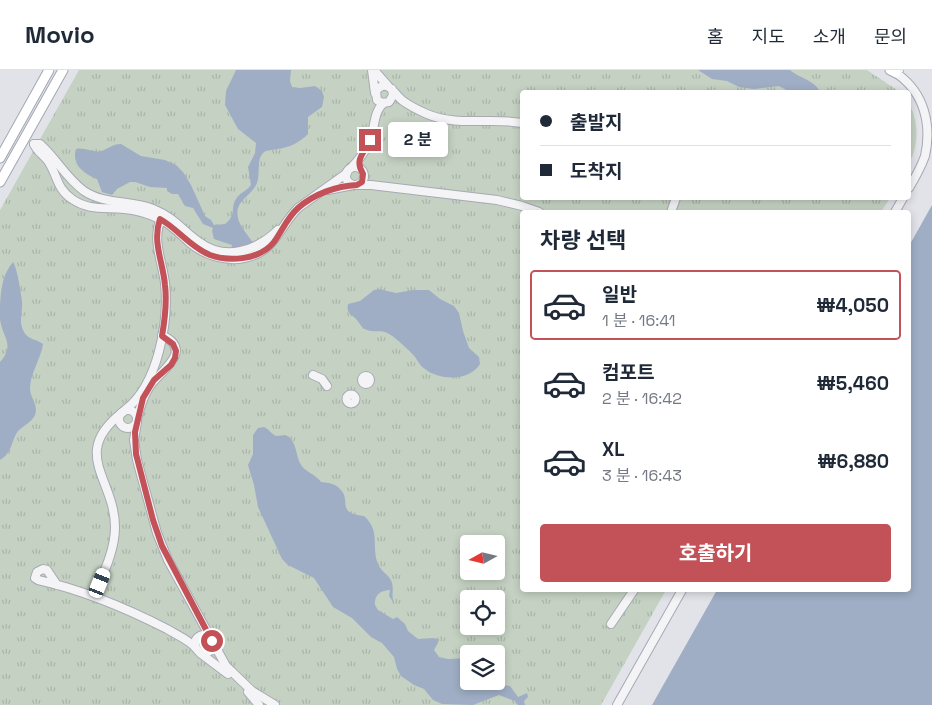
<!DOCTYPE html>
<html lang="ko">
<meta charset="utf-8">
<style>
:root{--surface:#fff;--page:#f2f2f3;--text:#1f2937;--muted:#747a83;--line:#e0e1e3;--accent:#c35158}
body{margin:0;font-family:"Space Grotesk","Noto Sans KR",sans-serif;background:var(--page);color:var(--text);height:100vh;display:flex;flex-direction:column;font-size:19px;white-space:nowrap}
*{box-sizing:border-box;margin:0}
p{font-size:16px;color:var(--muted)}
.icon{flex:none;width:28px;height:28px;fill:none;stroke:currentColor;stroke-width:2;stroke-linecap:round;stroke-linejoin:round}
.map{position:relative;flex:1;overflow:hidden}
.details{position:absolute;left:520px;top:140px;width:391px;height:382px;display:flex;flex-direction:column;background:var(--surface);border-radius:5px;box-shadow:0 2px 8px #0003}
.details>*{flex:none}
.top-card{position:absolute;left:520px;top:20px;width:391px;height:110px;border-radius:5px;box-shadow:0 2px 8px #0003;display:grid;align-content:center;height:110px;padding:0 20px;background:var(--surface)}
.needle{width:32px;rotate:262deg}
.buttons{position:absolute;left:460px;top:465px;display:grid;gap:10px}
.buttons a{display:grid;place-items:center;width:45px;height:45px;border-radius:5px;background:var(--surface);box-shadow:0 2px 8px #0003;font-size:25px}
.end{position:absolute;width:22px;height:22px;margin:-11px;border:6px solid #c35158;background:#fff;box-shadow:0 0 0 2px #fff}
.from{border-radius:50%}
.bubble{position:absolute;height:35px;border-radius:5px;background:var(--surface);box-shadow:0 2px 8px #0003;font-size:16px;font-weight:700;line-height:35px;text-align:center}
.car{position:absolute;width:15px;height:30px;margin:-15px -8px;border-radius:6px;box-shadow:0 0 4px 1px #0007;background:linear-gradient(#fff 24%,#345 0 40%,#fff 0 76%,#345 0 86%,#fff 0)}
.top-card b{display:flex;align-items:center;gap:18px;height:48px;font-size:19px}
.top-card b+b{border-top:1px solid var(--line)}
.top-card i{width:12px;height:12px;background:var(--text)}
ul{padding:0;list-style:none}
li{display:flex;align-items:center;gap:15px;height:70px;margin:0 10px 8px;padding:0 10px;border:2px solid transparent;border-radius:5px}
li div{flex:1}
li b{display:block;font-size:19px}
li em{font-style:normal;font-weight:700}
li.active{border-color:var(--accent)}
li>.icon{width:45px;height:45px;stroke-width:1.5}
h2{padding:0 20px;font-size:22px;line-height:60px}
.action{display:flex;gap:10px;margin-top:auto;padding:10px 20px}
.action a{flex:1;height:58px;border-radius:5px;background:var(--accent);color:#fff;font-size:20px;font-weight:700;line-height:58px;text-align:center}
header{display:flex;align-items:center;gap:30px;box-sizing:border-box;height:70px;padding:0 25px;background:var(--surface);border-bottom:1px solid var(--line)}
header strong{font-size:24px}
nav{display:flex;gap:28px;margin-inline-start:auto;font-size:18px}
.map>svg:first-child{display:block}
.grass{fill:url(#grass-tufts);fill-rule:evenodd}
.water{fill:#9faec5}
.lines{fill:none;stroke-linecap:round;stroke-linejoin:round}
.minor-casing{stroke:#a7aab3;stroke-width:10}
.major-casing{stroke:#a1a7b3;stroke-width:11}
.minor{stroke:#f4f4f7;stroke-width:8}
.major{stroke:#fff;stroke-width:9}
.route{stroke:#c35158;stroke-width:6}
</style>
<header>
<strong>Movio</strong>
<nav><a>홈</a><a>지도</a><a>소개</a><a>문의</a></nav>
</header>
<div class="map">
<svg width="932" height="635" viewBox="0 0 932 635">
<defs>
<pattern id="grass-tufts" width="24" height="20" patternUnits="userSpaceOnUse" patternTransform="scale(1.25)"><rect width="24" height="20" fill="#c5d2c3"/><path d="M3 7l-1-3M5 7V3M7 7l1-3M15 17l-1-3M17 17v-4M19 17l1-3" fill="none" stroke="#a9b5a9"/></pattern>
</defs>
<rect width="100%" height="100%" fill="#e1e3e9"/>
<g class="grass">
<path d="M79,0H867L900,22H522V128H890L881,142H522V520H666L601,635H0V140ZM469,474H496V501H469ZM469,529H496V556H469ZM469,584H496V611H469Z"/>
<path d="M909,34C919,51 919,76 909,93Z"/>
</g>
<g class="water">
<path d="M236,0H291L290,11L292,17L300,18L315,16L322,21L324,27L322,37L308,47V64C300,72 289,78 277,79C274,80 269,80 266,81C255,86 261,104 257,113C251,127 234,131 238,148C239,155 250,168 254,174L231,180L232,175L214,169L212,161L213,158L203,154L193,138L185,136L178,124H172L167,121V118L150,117L135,112H130L117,119L112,125L102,122L97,109C84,104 71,94 76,79C85,77 94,83 101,81C108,79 112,74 121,74L141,86L165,90L176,95L183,102L191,115L205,146L211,150L214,155L225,154C237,145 230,138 236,129C239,123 247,121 251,115L248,97L255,83L256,73L238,59L225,35L226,21Z"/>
<path d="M698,0H790C799,8 815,10 820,22H790L779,16L754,19L739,17L727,11L712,9Z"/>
<polygon points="932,135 932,635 652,635 717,520 909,520 909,176"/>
<path d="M13,192C17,197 21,223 22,231C23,241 18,252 24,262C28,270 37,269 43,274C41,289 30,303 30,319C30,327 39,336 35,345C32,352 23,356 18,361C10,373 13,382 0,390V292C16,275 2,267 0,249C0,230 0,207 13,192Z"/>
<path d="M379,219L396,223L413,220H429L440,229L454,236L459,243L463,261L469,278L479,287L480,294C470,311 440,311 425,299C420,296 418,291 415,287C412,283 394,266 389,264C382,259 375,263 367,260C361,258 360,253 356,249C351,244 346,243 348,234L360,231L374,220Z"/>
<path d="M264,357C269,359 272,365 277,366C280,366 283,365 285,365C296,368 296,385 300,393C304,402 316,404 321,412C328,413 335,413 340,419C352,430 335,443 364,446C381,461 371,476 378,494C381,502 390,505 392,513C394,520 391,526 394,533L389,526L390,520C380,520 374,526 375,535L378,540L393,549L397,547L405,554L408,561L418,569L433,568L438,569V573L434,580L439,587L448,589L469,588V611C482,611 497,614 510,616L518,627L527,623L528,627L524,631L525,635H518L515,631L499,625L473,635L442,634L433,630L424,619L414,615L401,606L397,599L394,587L382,573L371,567L352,548L333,537L314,508L288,495L282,489L258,437L254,415L248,395L253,384V365L258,358Z"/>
</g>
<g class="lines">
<defs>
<g id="minor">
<polyline points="372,0 375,23"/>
<polyline points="374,0 388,16"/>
<path d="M899,0L896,3C924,22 932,54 925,86C921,97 915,108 909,118"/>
<path d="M392,19L393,25L389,32L382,33L377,30L376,21C387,7 395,25 403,31C410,36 418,40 427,44C458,57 490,47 522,53"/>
<path d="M34,74C37,82 44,85 48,91C58,106 56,118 72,129C89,141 105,137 124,139C136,140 149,144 160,149C172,155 180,164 190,173C204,185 226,192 244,188C276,182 278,158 298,138L347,103"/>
<path d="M34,74H40C56,88 66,108 84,121C105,135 131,130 153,139C175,148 182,160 199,172C226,192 257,180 278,160"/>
<circle cx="355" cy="106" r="9"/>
<path d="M351,98C359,90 365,82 370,71C375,59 373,41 384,33"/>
<polyline points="357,115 371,115 497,130 522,136 539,142"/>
<polyline points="328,120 353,115"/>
<polyline points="671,142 676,128"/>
<polyline points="895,142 903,128"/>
<polyline points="313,305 322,309 327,316"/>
<circle cx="366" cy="310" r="4"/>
<circle cx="351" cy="329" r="4.5"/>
<path d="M125,340C158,315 169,252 165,213C162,189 151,170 162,146"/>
<circle cx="128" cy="349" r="9"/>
<path d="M137,349C140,337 143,326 150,316C160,301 195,281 162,265"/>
<polyline points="137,352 134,370 137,390 157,463 168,490 226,596 252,621 275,635"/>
<path d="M57,515L47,500L43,499L37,502L35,508L38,510C83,520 126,538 167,559C177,565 189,570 196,578"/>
<path d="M94,526C103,504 115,481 115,457C115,409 69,383 123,342"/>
<polyline points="611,554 634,520"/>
<circle cx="204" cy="574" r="9"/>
<polyline points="200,583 228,604"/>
<polyline points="248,622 259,635"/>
<polyline points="617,635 682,520"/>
</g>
<g id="major">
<polyline points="890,0 896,3"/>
<polyline points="0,88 49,0"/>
<polyline points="0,112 63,0"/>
</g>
</defs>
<use href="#minor" class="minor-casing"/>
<use href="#major" class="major-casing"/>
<use href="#minor" class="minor"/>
<use href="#major" class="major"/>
</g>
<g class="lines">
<path class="route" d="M212,571L162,476L153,450L136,384L135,362L143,328L154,310L171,295L175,288L176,281L173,274L162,266C165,249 167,232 165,215C163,192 152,172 160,149C178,159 190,177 210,185C229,192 260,190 274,172C282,161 287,148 298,138C314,124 336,116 357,115L362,112L363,104C354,89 364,84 370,70"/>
</g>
</svg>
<div class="buttons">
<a><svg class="needle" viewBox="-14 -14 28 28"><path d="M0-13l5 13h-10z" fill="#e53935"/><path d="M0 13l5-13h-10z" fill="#747a83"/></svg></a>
<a><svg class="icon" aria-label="locate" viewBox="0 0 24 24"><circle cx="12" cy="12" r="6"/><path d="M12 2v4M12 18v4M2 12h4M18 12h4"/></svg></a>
<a><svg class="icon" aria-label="layers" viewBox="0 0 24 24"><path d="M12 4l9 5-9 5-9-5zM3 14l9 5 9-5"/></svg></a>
</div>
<i class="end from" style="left:212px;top:571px"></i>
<i class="end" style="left:370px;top:70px"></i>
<div class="bubble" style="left:388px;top:52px;width:60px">2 분</div>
<i class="car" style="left:100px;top:513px;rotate:22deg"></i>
<div class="top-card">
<b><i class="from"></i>출발지</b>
<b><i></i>도착지</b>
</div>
<section class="details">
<h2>차량 선택</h2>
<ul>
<li class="active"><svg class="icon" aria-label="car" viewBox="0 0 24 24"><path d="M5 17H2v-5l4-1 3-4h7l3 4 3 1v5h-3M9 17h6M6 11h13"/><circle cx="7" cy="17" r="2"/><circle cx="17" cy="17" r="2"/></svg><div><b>일반</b><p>1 분 · 16:41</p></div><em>₩4,050</em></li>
<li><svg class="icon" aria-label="car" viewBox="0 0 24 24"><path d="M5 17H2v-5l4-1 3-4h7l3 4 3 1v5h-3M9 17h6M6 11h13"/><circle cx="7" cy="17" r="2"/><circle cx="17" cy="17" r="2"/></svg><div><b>컴포트</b><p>2 분 · 16:42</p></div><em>₩5,460</em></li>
<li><svg class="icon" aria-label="car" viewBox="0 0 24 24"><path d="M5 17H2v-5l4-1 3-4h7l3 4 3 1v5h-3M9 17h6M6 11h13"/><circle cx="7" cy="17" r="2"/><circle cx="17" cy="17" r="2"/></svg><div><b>XL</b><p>3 분 · 16:43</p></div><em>₩6,880</em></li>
</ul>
<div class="action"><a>호출하기</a></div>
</section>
</div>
